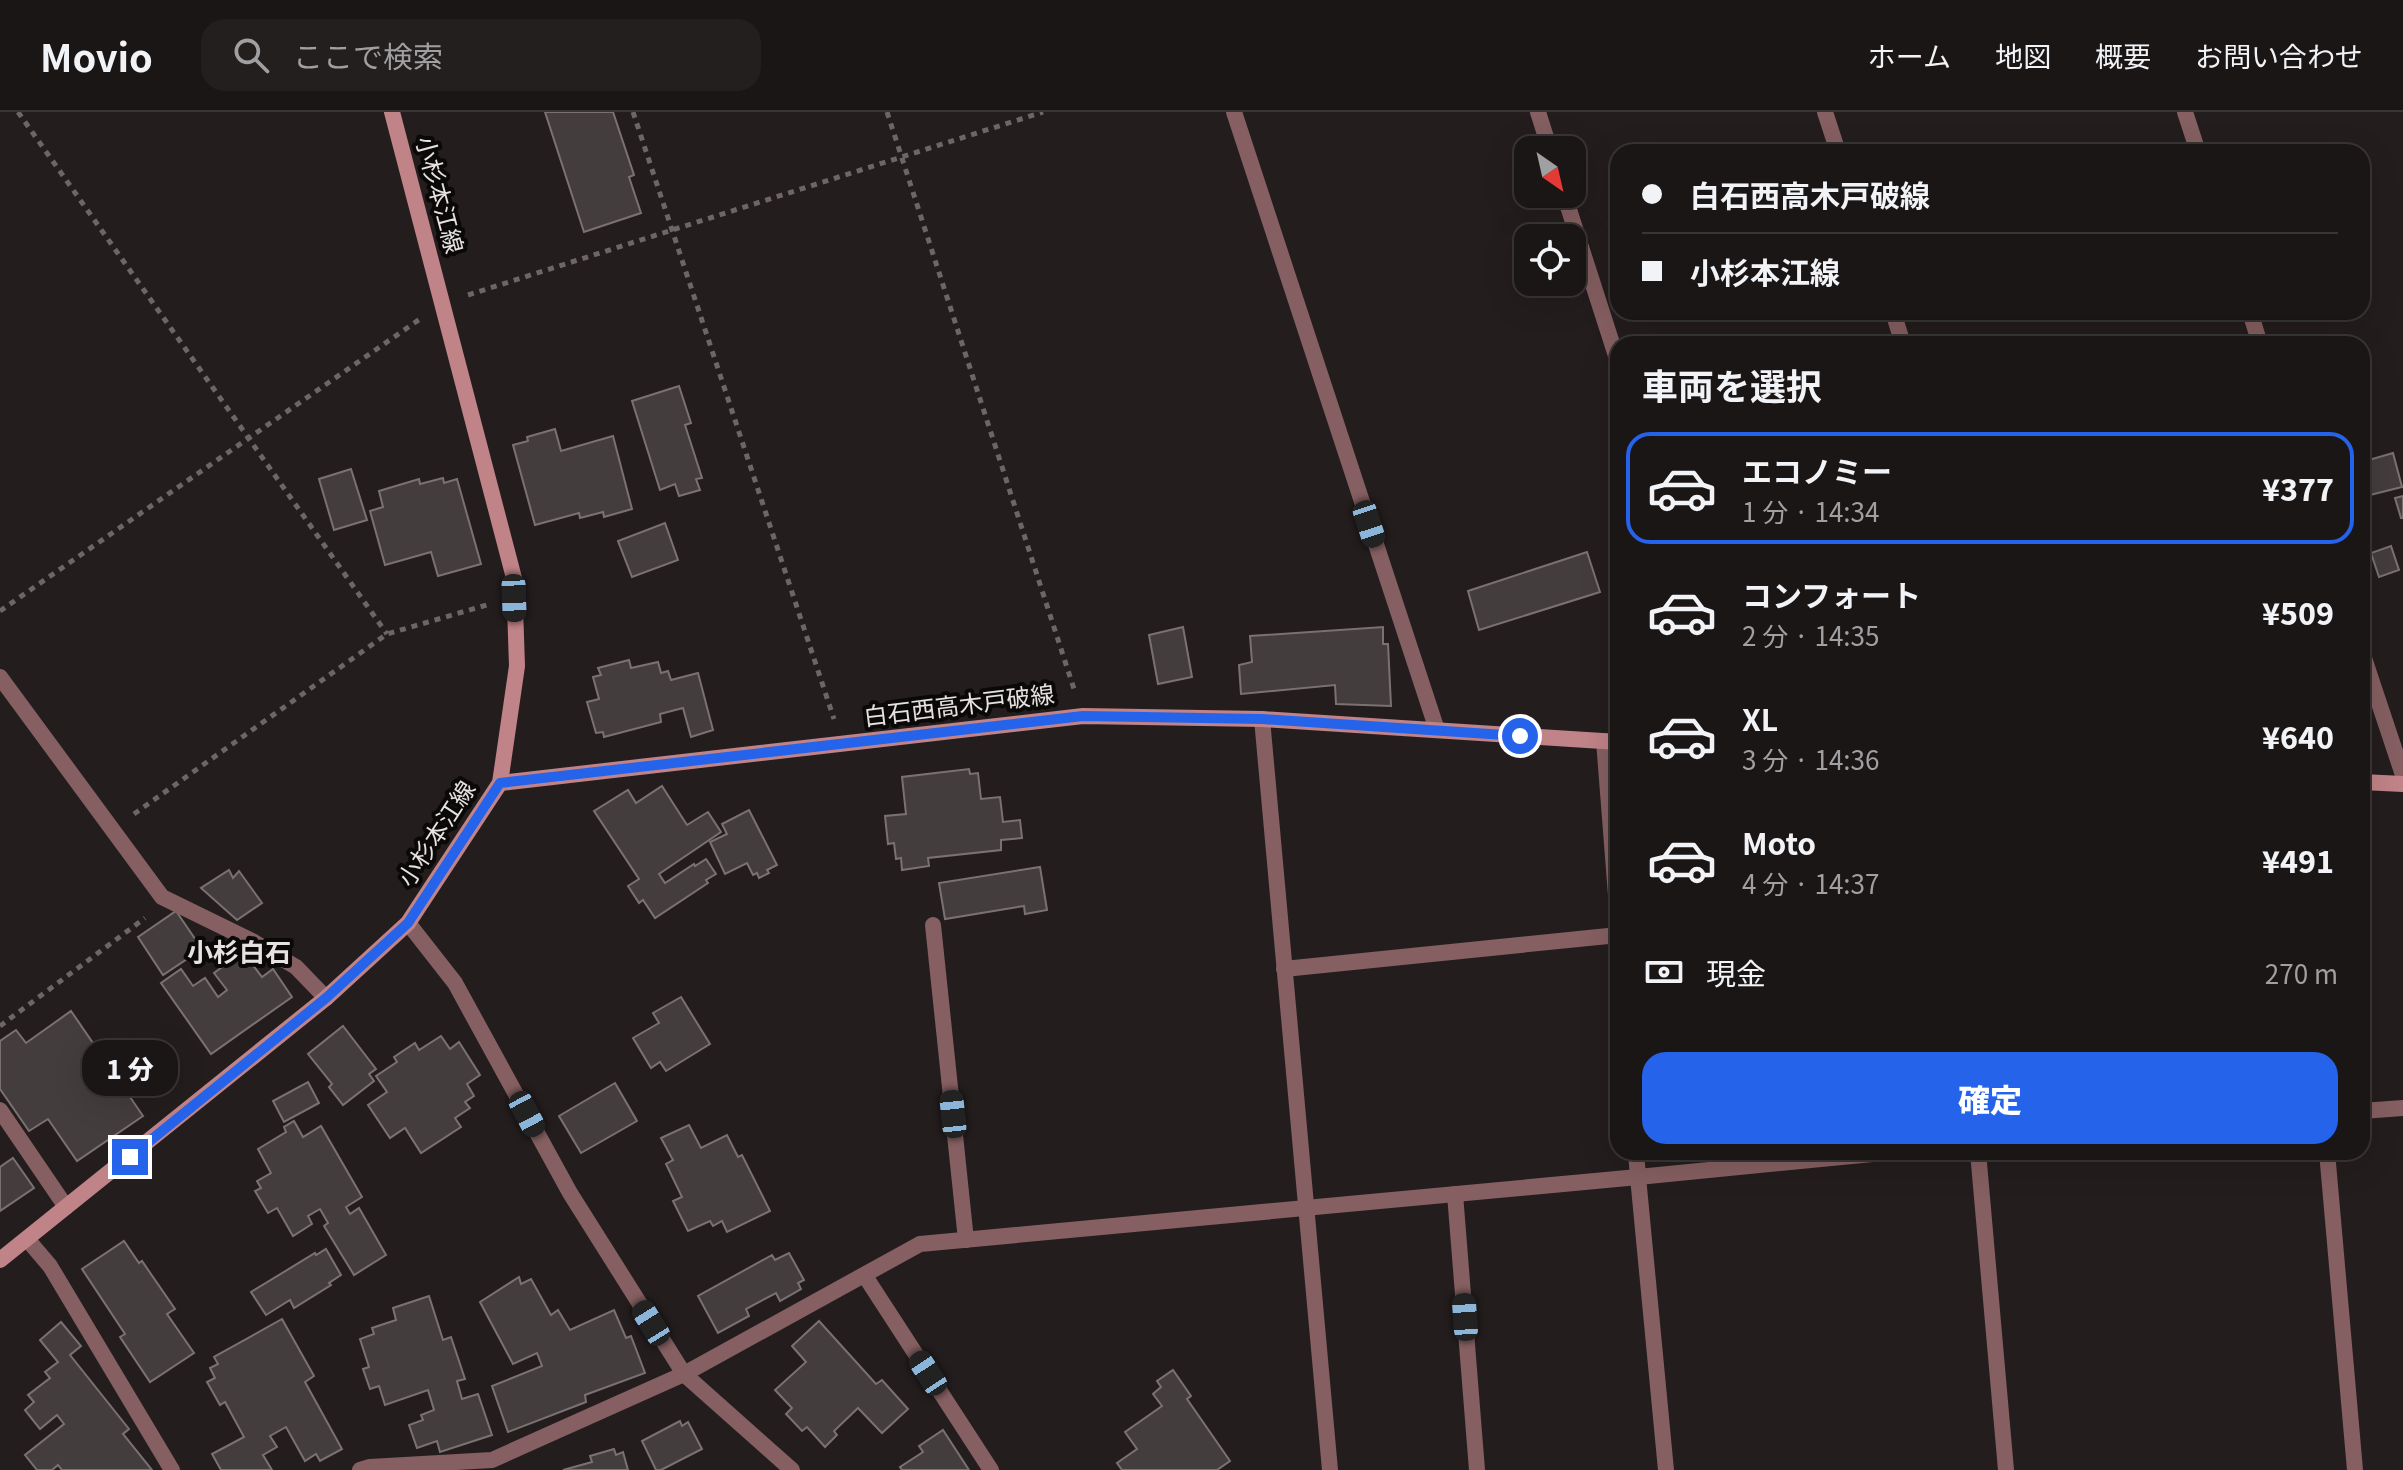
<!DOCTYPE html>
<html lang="ja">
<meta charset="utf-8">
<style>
:root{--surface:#1b1616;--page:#241f1f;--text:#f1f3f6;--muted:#a09fa1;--line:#393535;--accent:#2563eb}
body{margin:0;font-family:Georgia,"Noto Sans JP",serif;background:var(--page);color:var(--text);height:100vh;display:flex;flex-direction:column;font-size:30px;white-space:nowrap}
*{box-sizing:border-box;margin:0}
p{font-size:26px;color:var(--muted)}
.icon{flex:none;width:44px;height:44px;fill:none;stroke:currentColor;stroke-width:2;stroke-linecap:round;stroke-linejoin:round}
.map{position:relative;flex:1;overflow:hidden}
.drawer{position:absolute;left:1610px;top:224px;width:760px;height:824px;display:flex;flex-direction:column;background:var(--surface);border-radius:24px;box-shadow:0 8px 32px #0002,0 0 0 2px var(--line)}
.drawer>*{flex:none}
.hud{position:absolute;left:1610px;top:32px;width:760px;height:176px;border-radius:24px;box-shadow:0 8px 32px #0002,0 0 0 2px var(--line);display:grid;align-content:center;height:176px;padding:0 32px;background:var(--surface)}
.needle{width:52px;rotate:146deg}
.fabs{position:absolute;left:1514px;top:24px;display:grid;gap:16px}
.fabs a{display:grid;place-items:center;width:72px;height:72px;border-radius:16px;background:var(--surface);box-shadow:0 8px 32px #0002,0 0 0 2px var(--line);font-size:40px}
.end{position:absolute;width:36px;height:36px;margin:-18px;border:10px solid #2563eb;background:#fff;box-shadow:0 0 0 4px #fff}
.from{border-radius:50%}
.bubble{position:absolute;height:56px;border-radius:24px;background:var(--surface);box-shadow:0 8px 32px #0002,0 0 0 2px var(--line);font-size:26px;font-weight:800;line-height:56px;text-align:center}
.car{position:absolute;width:24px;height:48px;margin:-24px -12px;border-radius:10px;box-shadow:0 0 6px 2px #0007;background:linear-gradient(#222 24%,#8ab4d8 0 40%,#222 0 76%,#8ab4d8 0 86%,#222 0)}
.hud b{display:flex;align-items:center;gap:28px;height:76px;font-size:30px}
.hud b+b{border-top:2px solid var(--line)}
.hud i{width:20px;height:20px;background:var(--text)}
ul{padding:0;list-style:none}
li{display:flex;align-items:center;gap:24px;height:112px;margin:0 16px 12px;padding:0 16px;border:4px solid transparent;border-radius:24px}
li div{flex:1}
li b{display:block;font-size:30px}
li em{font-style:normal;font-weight:800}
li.selected{border-color:var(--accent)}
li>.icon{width:72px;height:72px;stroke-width:1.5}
h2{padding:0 32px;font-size:36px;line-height:96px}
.pay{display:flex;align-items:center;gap:20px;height:88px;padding:0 32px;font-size:30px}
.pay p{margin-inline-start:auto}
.cta{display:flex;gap:16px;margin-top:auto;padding:16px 32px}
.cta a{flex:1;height:92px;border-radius:24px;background:var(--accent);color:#fff;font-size:32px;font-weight:800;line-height:92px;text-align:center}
header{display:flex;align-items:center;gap:48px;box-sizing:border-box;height:112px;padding:0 40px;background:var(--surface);border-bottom:2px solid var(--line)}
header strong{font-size:38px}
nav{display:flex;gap:44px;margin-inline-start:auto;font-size:28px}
.search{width:560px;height:72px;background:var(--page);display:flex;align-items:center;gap:20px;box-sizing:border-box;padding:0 28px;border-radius:24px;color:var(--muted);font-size:30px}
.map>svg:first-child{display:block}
.building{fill:#443d3d;stroke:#7a7272;stroke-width:2}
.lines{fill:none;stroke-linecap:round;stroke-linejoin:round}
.path{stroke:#6c6667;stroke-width:5;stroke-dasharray:6 6;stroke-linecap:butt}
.street{stroke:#855f61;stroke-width:16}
.secondary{stroke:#c08387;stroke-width:16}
.route{stroke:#2563eb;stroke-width:10}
.labels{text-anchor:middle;stroke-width:8;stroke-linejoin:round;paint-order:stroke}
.street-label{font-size:24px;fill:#e6e2e2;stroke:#0b0808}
.neighbourhood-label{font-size:26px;font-weight:bold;fill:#e6e2e2;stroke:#0b0808}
</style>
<header>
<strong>Movio</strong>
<div class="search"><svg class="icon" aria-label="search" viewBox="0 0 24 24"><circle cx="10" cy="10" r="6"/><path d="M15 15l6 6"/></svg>ここで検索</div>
<nav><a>ホーム</a><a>地図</a><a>概要</a><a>お問い合わせ</a></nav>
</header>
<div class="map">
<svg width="2403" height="1358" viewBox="0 0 2403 1358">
<rect width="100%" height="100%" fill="#241d1e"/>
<g class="building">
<polygon points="545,0 613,0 634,63 629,65 641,101 584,120"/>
<polygon points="679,274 691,311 685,313 702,366 696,367 700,378 679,384 675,372 660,378 632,289"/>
<polygon points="555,317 561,339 613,324 632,397 604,405 603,400 580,406 579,401 535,413 513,333 528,329 527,325"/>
<polygon points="2393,341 2402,375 2370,383 2362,350"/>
<polygon points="351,357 367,408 334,418 319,367"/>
<polygon points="443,366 444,371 457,367 481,452 438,464 431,440 385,453 370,399 383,395 379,379 419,367 420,372"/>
<polygon points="2403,384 2403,406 2401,406 2395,386"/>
<polygon points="665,411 678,448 632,465 618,429"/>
<polygon points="2391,434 2399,458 2379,465 2371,441"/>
<polygon points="1587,440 1600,480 1479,518 1468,479"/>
<polygon points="1183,515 1192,565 1158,572 1149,523"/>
<polygon points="1383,515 1383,532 1388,532 1391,594 1336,592 1335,573 1241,582 1239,553 1252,550 1250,524"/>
<polygon points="629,548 631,556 658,550 661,561 668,559 671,568 698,561 713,618 691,625 683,596 660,602 661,610 604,625 603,620 596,621 587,590 599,587 593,565 601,563 598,556"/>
<polygon points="969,657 970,662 978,661 981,687 1000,685 1003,710 1020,708 1022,726 1001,728 1001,738 928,746 929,754 902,758 901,746 896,747 894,731 888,732 885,704 906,702 902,665"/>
<polygon points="662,674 687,713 708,700 721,720 659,762 665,771 694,752 695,754 706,747 716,762 706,768 708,771 655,806 643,788 639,791 628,774 639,767 594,699 628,678 636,691"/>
<polygon points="749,698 777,753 767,758 769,761 759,766 757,761 753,763 747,751 725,762 710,730 727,722 722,712"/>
<polygon points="1040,755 1047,798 1025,802 1024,794 945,807 939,771"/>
<polygon points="229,758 233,766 239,759 262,791 237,808 201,776"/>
<polygon points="176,799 202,837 163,863 138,825"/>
<polygon points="243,840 262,865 273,857 292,885 211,942 161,871 181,857 193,874 205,866 218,885 227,878 214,861"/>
<polygon points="681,885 710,932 666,959 660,950 651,956 633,926 659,911 653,901"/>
<polygon points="71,899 143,1004 77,1049 48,1007 29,1019 0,977 0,929 16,918 26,931"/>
<polygon points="343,914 376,957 369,962 374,969 343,993 329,975 332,972 308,942"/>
<polygon points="441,924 450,937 459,930 480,963 467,972 474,984 465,990 470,996 455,1006 461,1015 421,1041 405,1016 390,1026 368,993 387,980 376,964 397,950 394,945 415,931 419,938"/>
<polygon points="308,970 319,991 284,1010 273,989"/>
<polygon points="615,971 637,1009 581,1041 559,1004"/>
<polygon points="294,1009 303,1025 321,1014 362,1085 346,1095 350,1102 359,1096 386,1143 354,1163 324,1114 328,1111 320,1097 308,1104 312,1112 293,1124 277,1096 268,1101 255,1079 261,1076 257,1069 271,1061 258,1037 286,1020 284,1015"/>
<polygon points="689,1013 701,1036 727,1023 738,1045 742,1043 770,1099 727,1120 722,1109 713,1114 710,1109 688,1119 673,1089 682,1085 666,1052 673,1048 661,1026"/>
<polygon points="13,1046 34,1076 0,1099 0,1055"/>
<polygon points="124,1129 139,1151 142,1149 175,1197 167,1202 194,1241 150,1270 120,1225 125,1222 82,1157"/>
<polygon points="326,1137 341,1163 329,1171 331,1173 294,1196 290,1188 266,1203 251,1180 315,1141 316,1143"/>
<polygon points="789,1141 804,1168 798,1171 801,1177 780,1189 776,1181 746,1197 749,1204 718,1221 698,1184 772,1143 775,1148"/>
<polygon points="519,1165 521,1172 531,1167 551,1203 558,1198 570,1218 614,1198 626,1226 631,1224 645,1261 585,1283 586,1290 508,1320 492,1274 542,1254 537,1241 513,1252 480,1190"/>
<polygon points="429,1184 443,1228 451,1225 465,1267 457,1269 462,1287 478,1282 492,1323 440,1340 437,1329 417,1336 409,1313 423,1308 421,1303 434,1298 428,1278 385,1293 379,1274 370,1277 363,1257 369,1255 360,1227 374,1222 372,1216 396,1208 393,1196"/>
<polygon points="282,1207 314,1264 305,1270 342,1337 320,1349 316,1342 305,1349 286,1315 270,1324 277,1335 263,1343 272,1358 221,1358 212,1342 244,1325 225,1290 220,1293 207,1270 215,1266 210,1256 218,1252 214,1245"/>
<polygon points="819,1209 876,1272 882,1268 908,1297 882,1321 858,1296 834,1319 837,1323 825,1335 807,1315 802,1319 786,1302 792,1296 775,1278 806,1250 792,1234"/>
<polygon points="61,1210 81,1234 70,1243 129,1317 123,1322 152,1358 62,1358 58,1353 52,1358 37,1358 25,1343 64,1312 57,1303 40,1317 25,1298 34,1290 28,1283 50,1266 45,1260 58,1250 40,1228"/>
<polygon points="1173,1258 1191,1284 1187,1287 1230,1349 1217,1358 1122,1358 1117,1351 1137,1337 1125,1320 1162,1294 1153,1282 1161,1275 1157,1269"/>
<polygon points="680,1309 682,1314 688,1310 702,1337 661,1358 656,1358 642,1329"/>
<polygon points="943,1318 969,1358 902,1358 900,1355 923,1340 919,1334"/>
<polygon points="614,1337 616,1343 623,1340 628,1358 563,1358 592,1350 590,1344"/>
</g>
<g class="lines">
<g class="path">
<polyline points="18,0 387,522"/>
<polyline points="633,0 834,607"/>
<polyline points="887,0 1074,577"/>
<polyline points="468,183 1043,0"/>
<polyline points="0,499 420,207"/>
<polyline points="134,702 387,522 490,492"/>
<polyline points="0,914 145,806"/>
</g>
<g class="street">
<polyline points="1234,0 1437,618"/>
<polyline points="1538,0 1550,38"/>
<polyline points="1825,0 1838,40"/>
<polyline points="2185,0 2198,40"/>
<polyline points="1564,82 1618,250"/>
<polyline points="1893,200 1903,232"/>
<polyline points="2250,200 2260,232"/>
<polyline points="2362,540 2403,663"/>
<polyline points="0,565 162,785 254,830 296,855 326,886"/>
<polyline points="1262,607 1330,1358"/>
<polyline points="1604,629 1618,809"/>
<polyline points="408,811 455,871 570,1081 684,1262 792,1358"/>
<polyline points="933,813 966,1128"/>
<polyline points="1284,857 1618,823"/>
<polyline points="0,998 66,1095"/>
<polyline points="2362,999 2403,996"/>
<polyline points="1636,1040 1638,1065 1893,1040"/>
<polyline points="1978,1040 2006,1358"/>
<polyline points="2327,1040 2355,1358"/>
<polyline points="1455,1082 1477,1358"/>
<polyline points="27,1127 50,1154 172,1358"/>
<polyline points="865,1164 991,1358"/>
<polyline points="360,1358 370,1355 492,1348 684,1262 920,1132 1638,1065 1666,1358"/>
</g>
<g class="secondary">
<polyline points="2362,670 2403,672"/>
<polyline points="500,671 1083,604 1262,607 1618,630"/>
<polyline points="0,1148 326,886 408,811 500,671 517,554 514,466 392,0"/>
</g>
</g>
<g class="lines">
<polyline class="route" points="130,1045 326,886 408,811 500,671 1083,604 1262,607 1520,624"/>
</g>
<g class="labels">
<g class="street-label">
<text transform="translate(439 83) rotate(75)" y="8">小杉本江線</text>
<text transform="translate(959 594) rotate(-7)" y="8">白石西高木戸破線</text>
<text transform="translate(437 722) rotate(-57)" y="8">小杉本江線</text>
</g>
<g class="neighbourhood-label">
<text x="239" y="850">小杉白石</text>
</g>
</g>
</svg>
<div class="fabs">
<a><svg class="needle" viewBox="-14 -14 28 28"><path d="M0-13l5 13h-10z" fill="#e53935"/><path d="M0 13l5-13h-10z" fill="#a09fa1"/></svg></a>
<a><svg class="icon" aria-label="locate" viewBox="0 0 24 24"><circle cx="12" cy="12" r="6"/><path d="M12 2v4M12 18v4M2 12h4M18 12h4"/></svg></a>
</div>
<i class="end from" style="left:1520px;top:624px"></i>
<i class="end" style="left:130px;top:1045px"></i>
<div class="bubble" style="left:82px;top:928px;width:96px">1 分</div>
<i class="car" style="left:1369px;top:412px;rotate:162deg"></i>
<i class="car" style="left:514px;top:486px;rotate:178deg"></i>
<i class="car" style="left:527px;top:1002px;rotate:152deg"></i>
<i class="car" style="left:953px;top:1002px;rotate:354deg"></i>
<i class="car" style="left:1465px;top:1205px;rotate:356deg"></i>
<i class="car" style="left:651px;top:1211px;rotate:328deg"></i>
<i class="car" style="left:928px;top:1261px;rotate:327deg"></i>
<div class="hud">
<b><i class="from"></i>白石西高木戸破線</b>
<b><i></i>小杉本江線</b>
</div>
<section class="drawer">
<h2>車両を選択</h2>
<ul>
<li class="selected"><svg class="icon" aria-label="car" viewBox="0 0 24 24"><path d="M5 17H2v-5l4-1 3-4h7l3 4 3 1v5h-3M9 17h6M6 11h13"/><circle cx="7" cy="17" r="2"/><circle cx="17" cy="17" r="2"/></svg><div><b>エコノミー</b><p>1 分 · 14:34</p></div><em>¥377</em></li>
<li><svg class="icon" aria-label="car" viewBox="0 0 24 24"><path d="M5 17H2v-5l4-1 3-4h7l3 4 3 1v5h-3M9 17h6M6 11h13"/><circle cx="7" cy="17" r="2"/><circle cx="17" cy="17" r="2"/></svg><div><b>コンフォート</b><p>2 分 · 14:35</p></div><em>¥509</em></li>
<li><svg class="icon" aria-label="car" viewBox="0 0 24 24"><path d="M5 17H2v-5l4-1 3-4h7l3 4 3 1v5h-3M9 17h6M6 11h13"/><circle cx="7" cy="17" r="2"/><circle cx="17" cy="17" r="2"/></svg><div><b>XL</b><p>3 分 · 14:36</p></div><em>¥640</em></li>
<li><svg class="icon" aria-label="car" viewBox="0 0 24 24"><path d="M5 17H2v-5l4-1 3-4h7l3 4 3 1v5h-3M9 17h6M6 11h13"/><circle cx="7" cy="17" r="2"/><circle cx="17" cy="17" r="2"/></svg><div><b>Moto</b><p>4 分 · 14:37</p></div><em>¥491</em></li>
</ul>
<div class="pay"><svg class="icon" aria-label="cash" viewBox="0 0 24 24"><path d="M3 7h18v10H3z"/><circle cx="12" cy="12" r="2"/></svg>現金<p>270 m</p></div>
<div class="cta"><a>確定</a></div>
</section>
</div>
